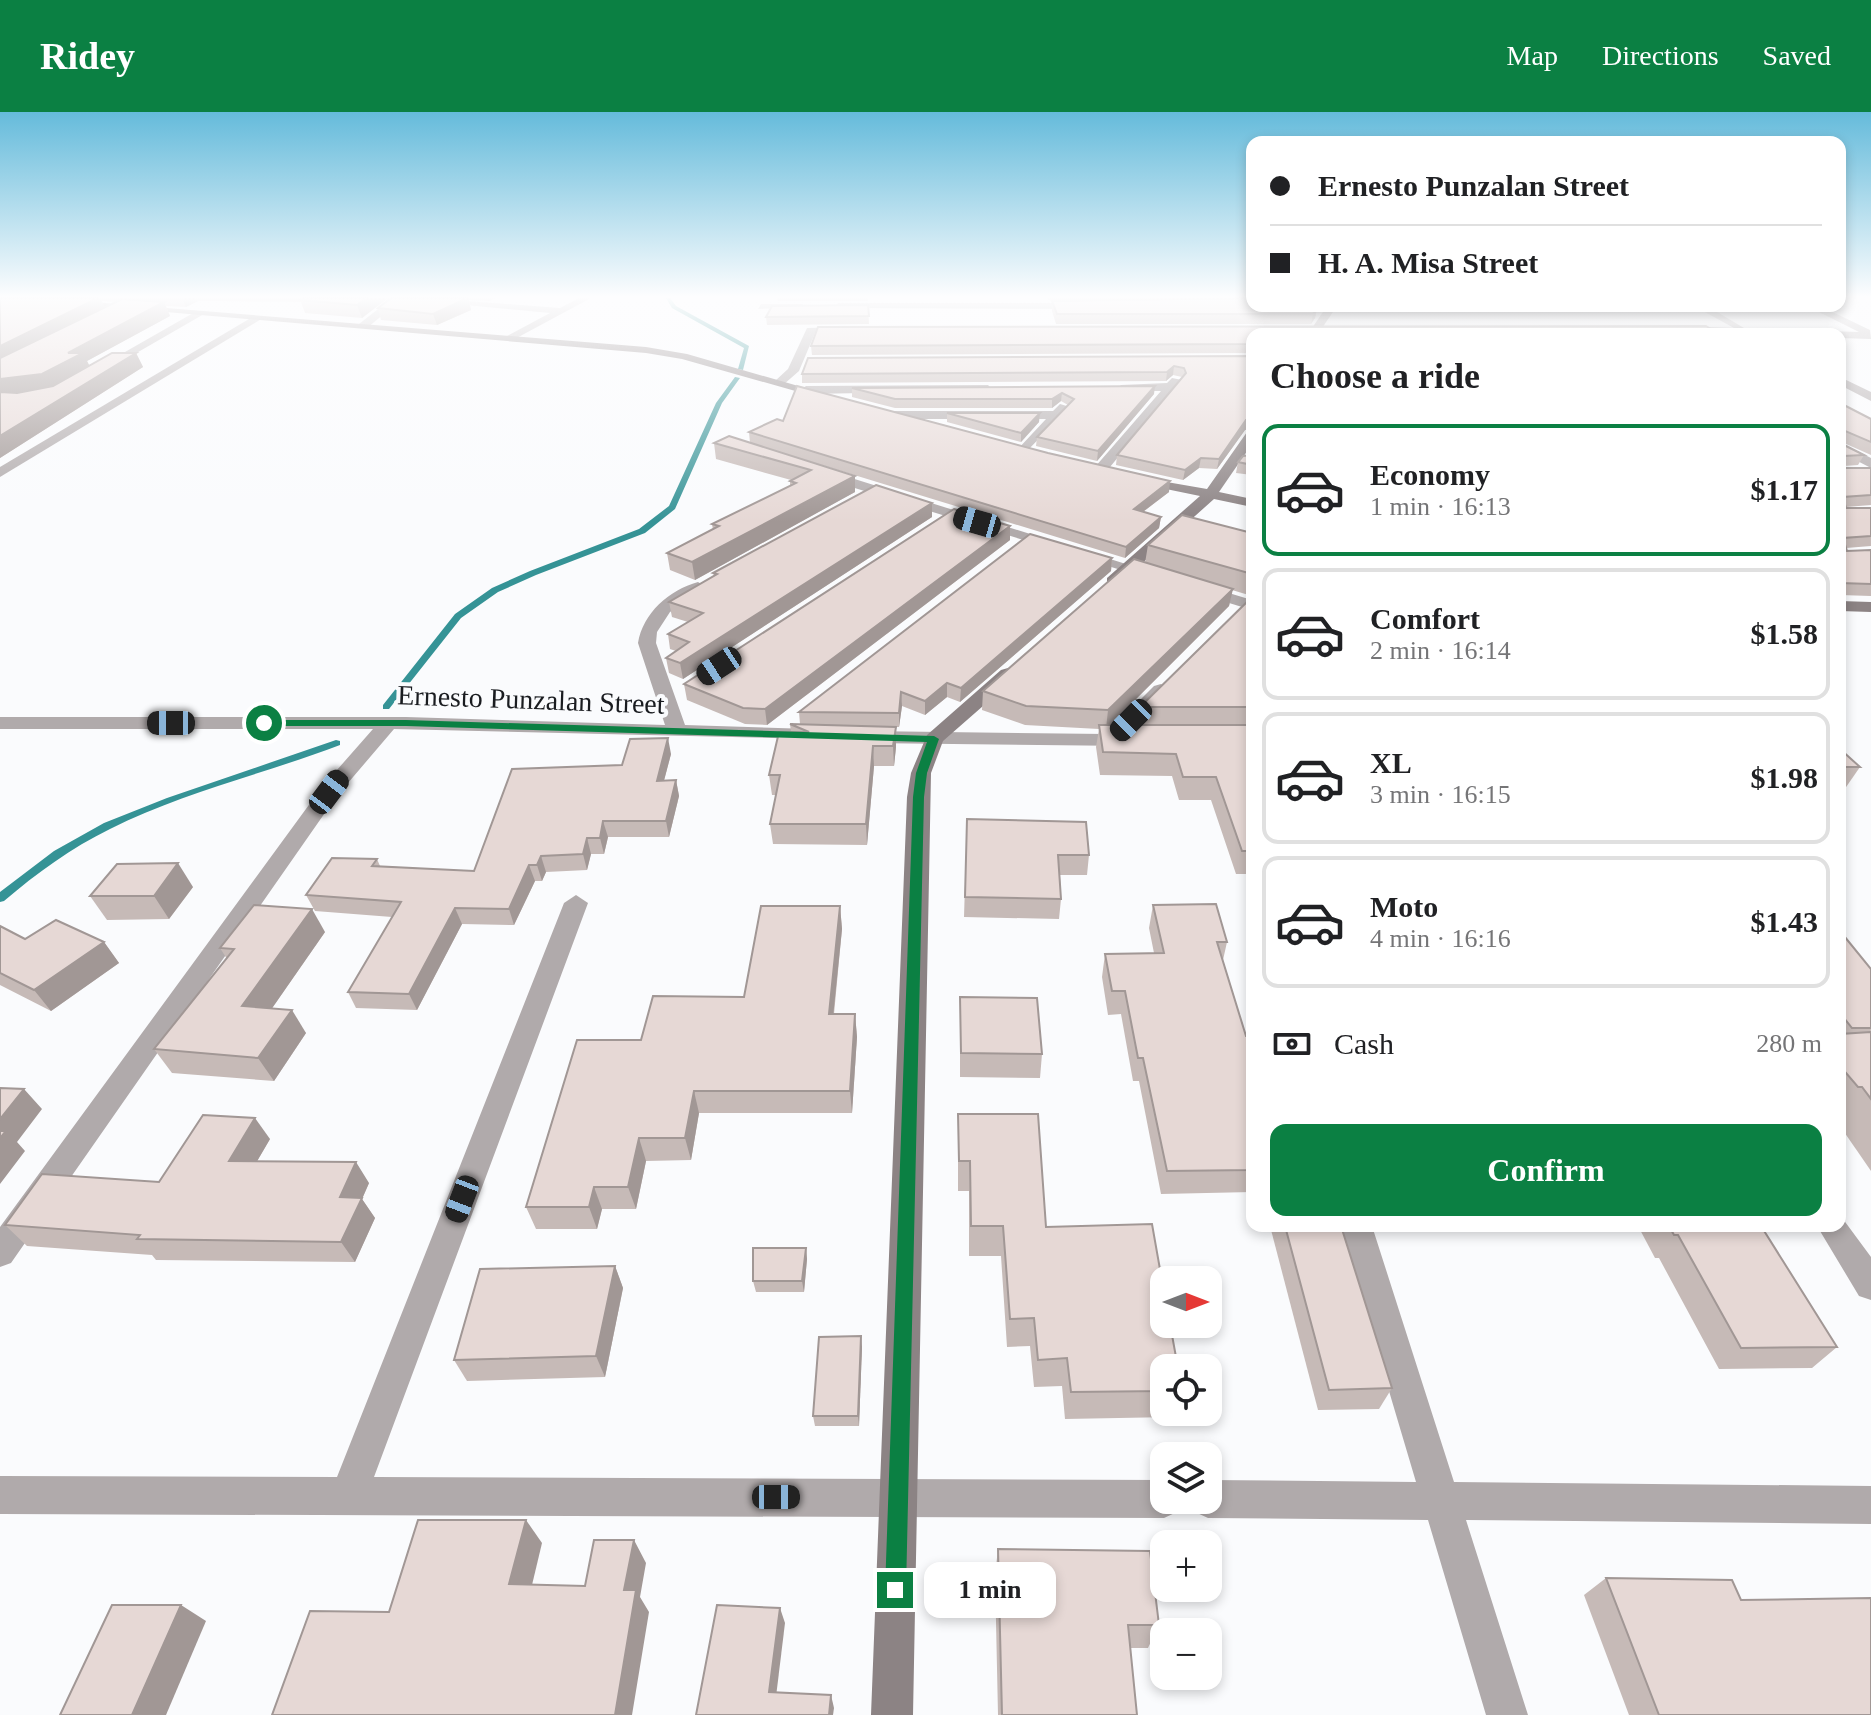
<!DOCTYPE html>
<meta charset="utf-8">
<style>
:root{--surface:#fff;--page:#f2f2f2;--text:#202124;--muted:#757577;--line:#e0e0e0;--accent:#0b8043}
body{margin:0;font-family:"Times New Roman",serif;background:var(--page);color:var(--text);height:100vh;display:flex;flex-direction:column;font-size:30px;white-space:nowrap}
*{box-sizing:border-box;margin:0}
p{font-size:26px;color:var(--muted)}
.icon{flex:none;width:44px;height:44px;fill:none;stroke:currentColor;stroke-width:2;stroke-linecap:round;stroke-linejoin:round}
.map{position:relative;flex:1;overflow:hidden}
.details{position:absolute;left:1246px;top:216px;width:600px;height:904px;display:flex;flex-direction:column;background:var(--surface);border-radius:16px;box-shadow:0 4px 12px #0003}
.details>*{flex:none}
.banner{position:absolute;left:1246px;top:24px;width:600px;height:176px;border-radius:16px;box-shadow:0 4px 12px #0003;display:grid;align-content:center;height:176px;padding:0 24px;background:var(--surface)}
.needle{width:52px;rotate:90deg}
.fabs{position:absolute;left:1150px;top:1154px;display:grid;gap:16px}
.fabs a{display:grid;place-items:center;width:72px;height:72px;border-radius:16px;background:var(--surface);box-shadow:0 4px 12px #0003;font-size:40px}
.end{position:absolute;width:36px;height:36px;margin:-18px;border:10px solid #0b8043;background:#fff;box-shadow:0 0 0 4px #fff}
.from{border-radius:50%}
.bubble{position:absolute;height:56px;border-radius:16px;background:var(--surface);box-shadow:0 4px 12px #0003;font-size:26px;font-weight:600;line-height:56px;text-align:center}
.car{position:absolute;width:24px;height:48px;margin:-24px -12px;border-radius:10px;box-shadow:0 0 6px 2px #0007;background:linear-gradient(#222 24%,#8ab4d8 0 40%,#222 0 76%,#8ab4d8 0 86%,#222 0)}
.banner b{display:flex;align-items:center;gap:28px;height:76px;font-size:30px}
.banner b+b{border-top:2px solid var(--line)}
.banner i{width:20px;height:20px;background:var(--text)}
ul{padding:0;list-style:none}
li{display:flex;align-items:center;gap:24px;height:132px;margin:0 16px 12px;padding:0 8px;border:4px solid var(--line);border-radius:16px}
li div{flex:1}
li b{display:block;font-size:30px}
li em{font-style:normal;font-weight:600}
li.selected{border-color:var(--accent)}
li>.icon{width:72px;height:72px;stroke-width:1.5}
h2{padding:0 24px;font-size:36px;line-height:96px}
.pay{display:flex;align-items:center;gap:20px;height:88px;padding:0 24px;font-size:30px}
.pay p{margin-inline-start:auto}
.cta{display:flex;gap:16px;margin-top:auto;padding:16px 24px}
.cta a{flex:1;height:92px;border-radius:16px;background:var(--accent);color:#fff;font-size:32px;font-weight:600;line-height:92px;text-align:center}
header{display:flex;align-items:center;gap:48px;box-sizing:border-box;height:112px;padding:0 40px;background:var(--accent);color:#fff}
header strong{font-size:38px}
nav{display:flex;gap:44px;margin-inline-start:auto;font-size:28px}
.map>svg:first-child{display:block}
.lines{fill:none;stroke-linecap:round;stroke-linejoin:round}
.stream{fill:#359396;fill-rule:evenodd}
.street{fill:#b0aaab;fill-rule:evenodd}
.secondary{fill:#8c8384;fill-rule:evenodd}
.wall{fill:#c6bab7;fill-rule:evenodd}
.shaded-wall{fill:#a19795}
.building{fill:#e6d8d5;stroke:#a19795;stroke-width:2}
.route{fill:#0b8043}
.labels{text-anchor:middle;stroke-width:8;stroke-linejoin:round;paint-order:stroke}
.street-label{font-size:28px;fill:#1a1c20;stroke:#fafbfd}
</style>
<header>
<strong>Ridey</strong>
<nav><a>Map</a><a>Directions</a><a>Saved</a></nav>
</header>
<div class="map">
<svg width="1871" height="1603" viewBox="0 0 1871 1603">
<rect width="100%" height="100%" fill="#fafbfd"/>
<g class="lines">
<g class="stream">
<polygon points="666,186 670,186 676,194 749,234 743,258 738,257 744,236 672,196"/>
<polygon points="735,265 740,266 722,291 675,397 645,421 536,463 498,480 461,506 389,597 383,597 383,593 455,502 492,476 530,459 639,417 669,394 716,291"/>
<path d="M336,628L340,629V633C264,662 183,680 110,717C71,736 37,761 4,789L0,790V780L54,739L104,711L167,686Z"/>
</g>
<g class="street">
<polygon points="392,186 403,186 367,216 359,216 359,212"/>
<polygon points="579,186 591,186 511,229 507,224 550,201 435,190 440,187 560,196"/>
<polygon points="838,191 1086,191 1091,194 1086,197 835,196"/>
<polygon points="761,192 802,192 807,195 758,197"/>
<polygon points="1694,194 1707,194 1744,216 1859,220 1807,194 1820,194 1870,218 1871,227 1840,226 1840,222 1674,219 1678,214 1734,216"/>
<polygon points="195,200 204,202 107,258 97,256"/>
<polygon points="254,204 263,206 0,365 0,355"/>
<polygon points="807,216 849,215 854,218 815,221 799,259 783,273 775,273 775,269 788,257"/>
<polygon points="1840,265 1871,280 1871,289 1840,273"/>
<polygon points="1172,266 1182,268 1105,361 1095,361 1095,355 1161,279 1125,279 1119,275 1121,273 1167,271"/>
<polygon points="988,273 990,275 984,279 806,282 800,278 806,274"/>
<polygon points="1060,292 1070,295 1024,342 1017,338 1046,307 895,307 889,303 895,299 1053,299"/>
<polygon points="1840,330 1871,346 1871,356 1840,340"/>
<polygon points="819,359 829,359 1161,463 1147,466 819,365"/>
<path d="M698,470L706,475L670,500L657,520L656,531L685,613L810,617L820,623L817,627L394,617L336,685L11,1151L0,1155V1115L322,675L373,617H0V605H406L665,613L638,531C643,501 669,478 698,470Z"/>
<polygon points="1199,472 1252,488 1252,498 1193,480 1193,474"/>
<polygon points="1161,572 1170,578 1128,622 1140,628 1130,634 866,631 856,625 866,619 1106,622 1154,574"/>
<polygon points="576,783 588,791 374,1365 1164,1368 1164,1388 1182,1388 1177,1400 1164,1406 0,1402 0,1364 337,1365 564,791"/>
<polygon points="1840,1103 1871,1145 1871,1188 1859,1184 1817,1114 1840,1114"/>
<polygon points="1340,1114 1372,1114 1454,1370 1871,1374 1871,1412 1466,1408 1528,1603 1486,1603 1428,1408 1208,1406 1195,1400 1190,1388 1208,1388 1208,1368 1416,1370"/>
</g>
<g class="secondary">
<polygon points="3,186 43,186 646,235 687,242 833,284 827,288 682,247 646,241"/>
<polygon points="1327,194 1337,194 1318,222 1308,222"/>
<polygon points="1252,319 1252,332 1219,380 1252,387 1252,395 1214,387 1119,472 1107,472 1107,466 1200,384 1132,370 1132,364 1207,377 1247,320"/>
<polygon points="1840,489 1871,490 1871,500 1840,499"/>
<polygon points="1008,556 1017,562 1015,566 943,629 931,661 913,1603 871,1603 907,685 911,661 927,623 1001,558"/>
</g>
</g>
<g class="wall">
<path d="M0,186H388L362,206L305,201L301,190L198,189L186,195L166,194L170,204L87,249L89,253L136,241L143,255L0,346ZM102,189L115,190L104,195Z"/>
<polygon points="391,186 496,186 490,189 469,188 471,198 437,213 381,208 378,196"/>
<polygon points="777,186 868,186 868,189 778,189"/>
<polygon points="1047,186 1252,186 1317,196 1315,206 1311,212 1056,212 1052,199 1052,189 1174,187 1048,188"/>
<polygon points="868,193 869,212 767,213 766,205"/>
<polygon points="1252,222 1252,241 812,243 811,234"/>
<polygon points="1252,244 1252,317 1245,318 1217,357 1199,356 1183,368 1116,353 1117,343 1182,265 1173,263 1166,269 802,271 802,262"/>
<polygon points="852,276 1154,282 1097,349 1036,334 1037,325 1068,293 1061,289 1052,296 895,296 852,285"/>
<polygon points="1840,291 1871,307 1871,343 1844,331 1844,333 1864,343 1858,353 1844,354 1844,356 1871,356 1871,393 1846,395 1871,396 1871,434 1846,436 1847,439 1871,438 1871,484 1840,483"/>
<polygon points="947,301 1039,310 1021,330 947,310"/>
<polygon points="749,320 1169,380 1143,400 1161,405 1159,416 1125,446 750,331"/>
<polygon points="714,331 855,364 855,380 695,468 670,458 667,441 713,418 712,412 790,374 790,369 791,368 716,347"/>
<polygon points="1252,343 1252,363 1236,361 1238,350"/>
<polygon points="932,391 932,405 683,567 669,561 666,546 676,539 670,537 668,522 688,510 672,505 669,490 714,464 713,461"/>
<polygon points="1010,414 1010,428 767,613 745,612 687,588 684,572"/>
<polygon points="1252,421 1252,484 1232,478 1229,494 1110,613 1138,613 1140,595 1252,485 1252,762 1236,762 1211,688 1179,688 1172,664 1100,663 1096,635 1099,617 1025,613 982,598 983,579 1145,451 1148,433"/>
<polygon points="1112,446 1111,459 960,590 947,585 925,603 902,594 899,615 896,615 896,635 894,654 874,654 867,733 773,732 770,712 776,683 772,683 769,663 791,620 790,612 800,612 799,600"/>
<polygon points="1840,637 1860,655 1844,678 1840,678"/>
<polygon points="671,642 664,668 676,668 679,684 669,725 608,725 604,742 591,742 587,758 546,760 542,769 535,769 514,813 462,812 417,898 356,896 348,880 392,805 315,799 306,783 377,747 380,754 474,759 622,653"/>
<polygon points="967,707 1089,743 1087,763 1060,763 1061,787 1059,807 964,805"/>
<polygon points="193,775 169,807 107,808 90,784"/>
<polygon points="1153,793 1227,830 1223,848 1246,924 1252,924 1252,1080 1161,1082 1139,969 1133,969 1121,902 1108,903 1102,865 1105,842 1154,841 1149,816"/>
<polygon points="840,794 842,817 834,902 855,902 857,925 852,1001 699,1001 691,1048 646,1049 636,1097 602,1097 597,1117 536,1117 526,1095 641,928 744,885"/>
<polygon points="0,814 25,827 104,830 119,851 51,899 0,873"/>
<polygon points="1840,819 1871,857 1871,1059 1840,1014"/>
<polygon points="325,820 272,896 306,921 274,969 172,961 154,937 227,847 220,836"/>
<polygon points="960,885 1042,942 1040,966 960,965"/>
<polygon points="958,1002 1046,1115 1164,1256 1164,1300 1174,1300 1172,1305 1065,1307 1062,1274 1034,1275 1030,1234 1007,1235 1001,1144 969,1144 969,1079 958,1079"/>
<polygon points="270,1027 257,1049 369,1071 362,1087 375,1106 355,1150 156,1148 152,1143 27,1134 5,1113 159,1070"/>
<polygon points="1270,1114 1341,1114 1392,1276 1379,1297 1318,1298"/>
<polygon points="1638,1114 1761,1114 1837,1235 1812,1256 1719,1257 1659,1146 1655,1146"/>
<polygon points="806,1136 807,1147 804,1180 756,1180 753,1169"/>
<polygon points="615,1154 623,1176 605,1265 467,1269 454,1248"/>
<polygon points="862,1235 859,1314 815,1314 813,1304"/>
<polygon points="998,1437 1159,1513 1148,1536 1130,1536 1137,1603 998,1603 995,1463"/>
<polygon points="1606,1466 1741,1488 1871,1603 1629,1603 1584,1483"/>
</g>
<g class="shaded-wall">
<polygon points="98,186 100,186 106,198 0,252 0,234"/>
<polygon points="182,186 197,186 198,189 186,195"/>
<polygon points="367,186 388,186 362,206 357,193"/>
<polygon points="468,186 471,198 437,213 433,202"/>
<polygon points="164,190 170,204 87,249 90,255 50,277 0,283 0,267 68,241"/>
<polygon points="1317,196 1315,206 1311,212 1313,202"/>
<polygon points="136,241 143,255 0,346 0,324"/>
<polygon points="1174,254 1173,263 1166,269 1167,260"/>
<polygon points="1155,274 1154,282 1097,349 1098,339"/>
<polygon points="1062,281 1061,289 1052,296 1052,287"/>
<polygon points="1040,301 1039,310 1021,330 1021,321"/>
<polygon points="1252,307 1251,316 1245,318 1217,357 1219,347 1246,308"/>
<polygon points="1201,346 1199,356 1183,368 1185,358"/>
<polygon points="855,364 855,380 695,468 692,450"/>
<polygon points="1170,369 1169,380 1132,408 1134,397"/>
<polygon points="932,391 932,405 683,567 680,551"/>
<polygon points="1161,405 1159,416 1125,446 1126,435"/>
<polygon points="1010,414 1010,428 767,613 765,597"/>
<polygon points="1112,446 1111,459 960,590 961,576"/>
<polygon points="1233,477 1229,494 1106,617 1108,598"/>
<polygon points="947,571 947,585 925,603 925,589"/>
<polygon points="901,580 902,594 899,615 899,601"/>
<polygon points="896,615 896,635 894,654 893,634"/>
<polygon points="668,626 671,642 660,684 657,669"/>
<polygon points="873,634 874,654 867,733 866,712"/>
<polygon points="676,668 679,684 669,725 666,709"/>
<polygon points="603,709 608,725 604,742 600,726"/>
<polygon points="587,726 591,742 587,758 583,742"/>
<polygon points="541,744 546,760 542,769 537,753"/>
<polygon points="178,751 193,775 169,807 154,784"/>
<polygon points="529,753 535,769 514,813 509,797"/>
<polygon points="840,794 842,817 831,925 829,902"/>
<polygon points="455,796 462,812 417,898 409,882"/>
<polygon points="312,797 325,820 257,918 242,894"/>
<polygon points="104,830 119,851 51,899 34,878"/>
<polygon points="292,898 306,921 274,969 258,946"/>
<polygon points="855,902 857,925 852,1001 850,979"/>
<polygon points="24,977 42,997 17,1030 25,1039 0,1072 0,1007"/>
<polygon points="694,979 699,1001 691,1048 685,1026"/>
<polygon points="255,1006 270,1027 245,1070 229,1049"/>
<polygon points="639,1026 646,1049 636,1097 628,1075"/>
<polygon points="356,1050 369,1071 362,1087 375,1106 355,1150 341,1130 340,1085"/>
<polygon points="594,1075 602,1097 597,1117 589,1095"/>
<polygon points="806,1136 807,1147 804,1180 802,1169"/>
<polygon points="615,1154 623,1176 605,1265 596,1244"/>
<polygon points="861,1224 862,1235 859,1314 858,1304"/>
<polygon points="526,1408 542,1431 527,1494 509,1472"/>
<polygon points="634,1428 646,1451 640,1485 649,1500 632,1603 615,1603 624,1478"/>
<polygon points="181,1493 206,1509 166,1603 132,1603"/>
<polygon points="780,1496 785,1511 775,1593 769,1580"/>
<polygon points="831,1583 834,1596 833,1603 829,1603"/>
</g>
<g class="building">
<polygon points="0,186 98,186 0,234"/>
<polygon points="303,186 367,186 357,193 300,188"/>
<polygon points="391,186 468,186 433,202 378,196"/>
<polygon points="1251,186 1252,194 1315,194 1317,196 1313,202 1057,202 1052,189"/>
<polygon points="122,187 164,190 68,241 83,241 42,262 0,267 0,246"/>
<polygon points="868,193 869,204 766,205 772,194"/>
<polygon points="1706,214 1719,222 1252,222 1252,232 811,234 818,215"/>
<polygon points="112,241 136,241 0,324 0,280 17,281 53,274"/>
<polygon points="1252,244 1252,307 1246,308 1219,347 1201,346 1185,358 1117,343 1186,261 1184,256 1174,254 1167,260 802,262 808,246"/>
<polygon points="797,274 1048,341 1170,369 1134,397 1161,405 1126,435 749,320 777,307 783,309"/>
<polygon points="1155,274 1098,339 1037,325 1074,287 1062,281 1052,287 895,287 852,276"/>
<polygon points="1840,291 1871,307 1871,330 1843,318 1844,333 1864,343 1844,344 1844,356 1871,356 1871,383 1843,385 1846,396 1871,396 1871,424 1843,426 1847,439 1871,438 1871,472 1840,471"/>
<polygon points="947,301 1040,301 1021,321"/>
<polygon points="729,324 855,364 692,450 667,441 719,414 712,412 796,371 790,369 811,358 714,331"/>
<polygon points="1252,343 1252,353 1238,350 1243,344"/>
<polygon points="876,373 932,391 680,551 666,546 689,530 668,522 703,501 669,490 717,462 713,461"/>
<polygon points="954,397 1010,414 765,597 743,596 684,572"/>
<polygon points="1182,403 1252,421 1252,462 1148,433"/>
<polygon points="1030,422 1112,446 961,576 947,571 925,589 901,580 899,601 799,600"/>
<polygon points="1134,447 1233,477 1108,598 1026,594 983,579"/>
<polygon points="1252,485 1252,595 1140,595"/>
<polygon points="790,612 896,615 893,634 873,634 866,712 770,712 780,663 769,663 779,620 809,620"/>
<polygon points="1099,613 1252,613 1252,739 1242,739 1216,665 1183,665 1176,642 1103,640"/>
<polygon points="668,626 657,669 676,668 666,709 603,709 600,726 587,726 583,742 541,744 537,753 529,753 509,797 455,796 409,882 348,880 401,790 306,783 332,746 377,747 372,754 474,759 512,657 622,653 630,627"/>
<polygon points="1840,637 1860,655 1840,655"/>
<polygon points="967,707 1086,710 1089,743 1058,743 1061,787 965,785"/>
<polygon points="178,751 154,784 90,784 117,752"/>
<polygon points="1216,792 1227,830 1217,830 1246,924 1252,924 1252,1058 1167,1059 1143,946 1138,946 1125,879 1112,879 1105,842 1164,841 1153,793"/>
<polygon points="254,793 312,797 242,894 292,898 258,946 154,937 234,837 220,836"/>
<polygon points="761,794 840,794 829,902 855,902 850,979 694,979 685,1026 639,1026 628,1075 594,1075 589,1095 526,1095 577,928 641,928 653,884 744,885"/>
<polygon points="56,808 104,830 34,878 0,861 0,814 25,827"/>
<polygon points="1840,819 1871,857 1871,916 1852,916 1840,901"/>
<polygon points="960,885 1037,886 1042,942 961,941"/>
<polygon points="1871,920 1871,987 1862,975 1858,975 1840,954 1840,922"/>
<polygon points="0,976 24,977 0,1007"/>
<polygon points="958,1002 1038,1002 1046,1115 1152,1112 1164,1180 1164,1212 1170,1212 1178,1256 1164,1256 1164,1279 1071,1280 1067,1246 1038,1248 1034,1206 1010,1207 1003,1114 971,1114 970,1049 959,1049"/>
<polygon points="203,1003 255,1006 229,1049 356,1050 340,1085 362,1086 341,1130 137,1127 140,1123 5,1113 42,1062 159,1070"/>
<polygon points="0,1019 6,1019 0,1026"/>
<polygon points="1285,1114 1341,1114 1392,1276 1329,1278"/>
<polygon points="1669,1114 1761,1114 1837,1235 1741,1236 1678,1123 1674,1123"/>
<polygon points="753,1136 806,1136 802,1169 753,1169"/>
<polygon points="615,1154 596,1244 454,1248 480,1157"/>
<polygon points="861,1224 858,1304 813,1304 819,1225"/>
<polygon points="418,1408 526,1408 509,1472 585,1474 594,1428 634,1428 624,1478 636,1478 615,1603 272,1603 310,1499 389,1500"/>
<polygon points="998,1437 1150,1439 1159,1513 1128,1513 1137,1603 1002,1603"/>
<polygon points="1606,1466 1732,1468 1741,1488 1871,1486 1871,1603 1659,1603"/>
<polygon points="112,1493 181,1493 132,1603 60,1603"/>
<polygon points="717,1493 780,1496 769,1580 831,1583 829,1603 696,1603"/>
</g>
<linearGradient id="sky" x2="0" y2="1"><stop stop-color="#65bbdb"/><stop offset="0.45" stop-color="#fdfdfe"/><stop offset="1" stop-color="#fdfdfe" stop-opacity="0"/></linearGradient>
<rect width="1871" height="410" fill="url(#sky)"/>
<polygon class="route" points="406,608 934,624 939,627 927,661 924,685 906,1478 903,1486 895,1489 888,1486 885,1478 913,685 916,661 927,630 406,614 264,614 259,611 264,608"/>
<g class="labels">
<g class="street-label">
<text transform="translate(531 587) rotate(2)" y="10">Ernesto Punzalan Street</text>
</g>
</g>
</svg>
<div class="fabs">
<a><svg class="needle" viewBox="-14 -14 28 28"><path d="M0-13l5 13h-10z" fill="#e53935"/><path d="M0 13l5-13h-10z" fill="#757577"/></svg></a>
<a><svg class="icon" aria-label="locate" viewBox="0 0 24 24"><circle cx="12" cy="12" r="6"/><path d="M12 2v4M12 18v4M2 12h4M18 12h4"/></svg></a>
<a><svg class="icon" aria-label="layers" viewBox="0 0 24 24"><path d="M12 4l9 5-9 5-9-5zM3 14l9 5 9-5"/></svg></a>
<a>+</a>
<a>−</a>
</div>
<i class="end from" style="left:264px;top:611px"></i>
<i class="end" style="left:895px;top:1478px"></i>
<div class="bubble" style="left:924px;top:1450px;width:132px">1 min</div>
<i class="car" style="left:977px;top:410px;rotate:286deg"></i>
<i class="car" style="left:719px;top:554px;rotate:237deg"></i>
<i class="car" style="left:1131px;top:608px;rotate:225deg"></i>
<i class="car" style="left:171px;top:611px;rotate:270deg"></i>
<i class="car" style="left:329px;top:680px;rotate:37deg"></i>
<i class="car" style="left:462px;top:1087px;rotate:201deg"></i>
<i class="car" style="left:776px;top:1385px;rotate:90deg"></i>
<div class="banner">
<b><i class="from"></i>Ernesto Punzalan Street</b>
<b><i></i>H. A. Misa Street</b>
</div>
<section class="details">
<h2>Choose a ride</h2>
<ul>
<li class="selected"><svg class="icon" aria-label="car" viewBox="0 0 24 24"><path d="M5 17H2v-5l4-1 3-4h7l3 4 3 1v5h-3M9 17h6M6 11h13"/><circle cx="7" cy="17" r="2"/><circle cx="17" cy="17" r="2"/></svg><div><b>Economy</b><p>1 min · 16:13</p></div><em>$1.17</em></li>
<li><svg class="icon" aria-label="car" viewBox="0 0 24 24"><path d="M5 17H2v-5l4-1 3-4h7l3 4 3 1v5h-3M9 17h6M6 11h13"/><circle cx="7" cy="17" r="2"/><circle cx="17" cy="17" r="2"/></svg><div><b>Comfort</b><p>2 min · 16:14</p></div><em>$1.58</em></li>
<li><svg class="icon" aria-label="car" viewBox="0 0 24 24"><path d="M5 17H2v-5l4-1 3-4h7l3 4 3 1v5h-3M9 17h6M6 11h13"/><circle cx="7" cy="17" r="2"/><circle cx="17" cy="17" r="2"/></svg><div><b>XL</b><p>3 min · 16:15</p></div><em>$1.98</em></li>
<li><svg class="icon" aria-label="car" viewBox="0 0 24 24"><path d="M5 17H2v-5l4-1 3-4h7l3 4 3 1v5h-3M9 17h6M6 11h13"/><circle cx="7" cy="17" r="2"/><circle cx="17" cy="17" r="2"/></svg><div><b>Moto</b><p>4 min · 16:16</p></div><em>$1.43</em></li>
</ul>
<div class="pay"><svg class="icon" aria-label="cash" viewBox="0 0 24 24"><path d="M3 7h18v10H3z"/><circle cx="12" cy="12" r="2"/></svg>Cash<p>280 m</p></div>
<div class="cta"><a>Confirm</a></div>
</section>
</div>
